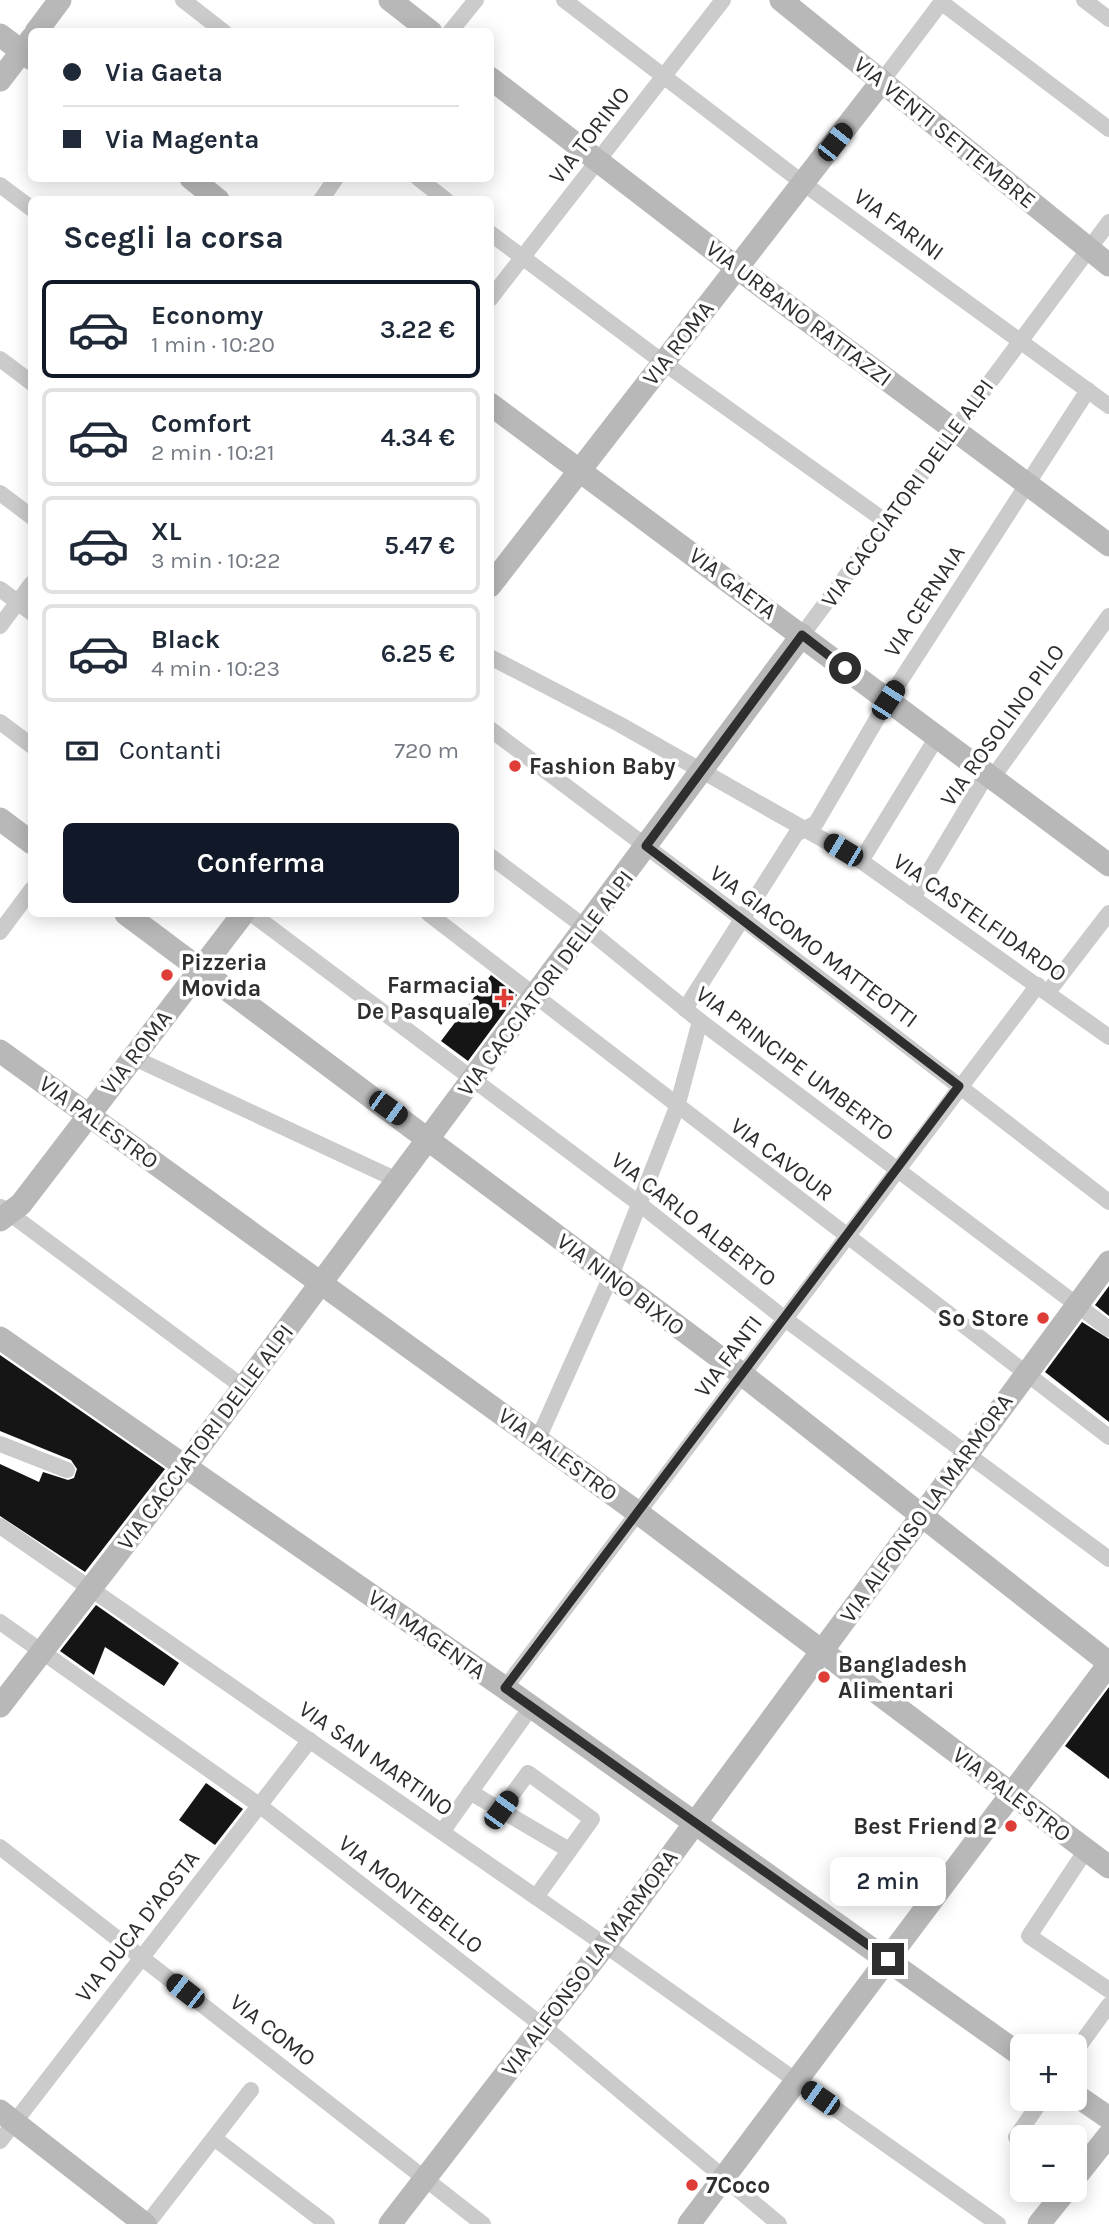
<!DOCTYPE html>
<html lang="it">
<meta charset="utf-8">
<style>
:root{--surface:#fff;--page:#f6f6f7;--text:#1f2937;--muted:#747a83;--line:#e0e1e3;--accent:#111827}
body{margin:0;font-family:Karla,sans-serif;background:var(--page);color:var(--text);height:100vh;display:flex;flex-direction:column;font-size:26px;white-space:nowrap}
*{box-sizing:border-box;margin:0}
p{font-size:23px;color:var(--muted)}
.icon{flex:none;width:38px;height:38px;fill:none;stroke:currentColor;stroke-width:2;stroke-linecap:round;stroke-linejoin:round}
.map{position:relative;flex:1;overflow:hidden}
.sheet{position:absolute;left:28px;top:196px;width:466px;height:721px;display:flex;flex-direction:column;background:var(--surface);border-radius:10px;box-shadow:0 4px 18px #0003}
.sheet>*{flex:none}
.guide{position:absolute;left:28px;top:28px;width:466px;height:154px;border-radius:10px;box-shadow:0 4px 18px #0003;display:grid;align-content:center;height:154px;padding:0 35px;background:var(--surface)}
.fabs{position:absolute;left:1010px;top:2034px;display:grid;gap:14px}
.fabs a{display:grid;place-items:center;width:77px;height:77px;border-radius:10px;background:var(--surface);box-shadow:0 4px 18px #0003;font-size:35px}
.end{position:absolute;width:32px;height:32px;margin:-16px;border:9px solid #2e2e2e;background:#fff;box-shadow:0 0 0 4px #fff}
.from{border-radius:50%}
.bubble{position:absolute;height:49px;border-radius:10px;background:var(--surface);box-shadow:0 4px 18px #0003;font-size:23px;font-weight:600;line-height:49px;text-align:center}
.car{position:absolute;width:21px;height:42px;margin:-21px -10px;border-radius:9px;box-shadow:0 0 5px 2px #0007;background:linear-gradient(#222 24%,#8ab4d8 0 40%,#222 0 76%,#8ab4d8 0 86%,#222 0)}
.guide b{display:flex;align-items:center;gap:24px;height:66px;font-size:26px}
.guide b+b{border-top:2px solid var(--line)}
.guide i{width:18px;height:18px;background:var(--text)}
ul{padding:0;list-style:none}
li{display:flex;align-items:center;gap:21px;height:98px;margin:0 14px 10px;padding:0 21px;border:4px solid var(--line);border-radius:10px}
li div{flex:1}
li b{display:block;font-size:26px}
li em{font-style:normal;font-weight:600}
li.active{border-color:var(--accent)}
li>.icon{width:63px;height:63px;stroke-width:1.5}
h2{padding:0 35px;font-size:32px;line-height:84px}
.pay{display:flex;align-items:center;gap:18px;height:77px;padding:0 35px;font-size:26px}
.pay p{margin-inline-start:auto}
.cta{display:flex;gap:14px;margin-top:auto;padding:14px 35px}
.cta a{flex:1;height:80px;border-radius:10px;background:var(--accent);color:#fff;font-size:28px;font-weight:600;line-height:80px;text-align:center}
.map>svg:first-child{display:block}
.building{fill:#151515}
.lines{fill:none;stroke-linecap:round;stroke-linejoin:round}
.street{stroke:#cbcbcb;stroke-width:16}
.secondary{stroke:#b8b8b8;stroke-width:23}
.route{stroke:#2e2e2e;stroke-width:9}
.poi-dot{fill:#de3e37;stroke:#fff;stroke-width:2.5}
.labels{text-anchor:middle;stroke-width:7;stroke-linejoin:round;paint-order:stroke}
.street-label{font-size:23px;fill:#2e2e2e;stroke:#fff}
.poi-label{font-size:23px;font-weight:bold;fill:#2e2e2e;stroke:#fff;text-anchor:start}
</style>
<div class="map">
<svg width="1109" height="2224" viewBox="0 0 1109 2224">
<rect width="100%" height="100%" fill="#fff"/>
<g class="building">
<polygon points="491,975 517,995 468,1061 441,1041"/>
<polygon points="1109,1286 1109,1316 1095,1305"/>
<polygon points="1082,1322 1109,1339 1109,1422 1045,1372"/>
<polygon points="0,1355 165,1469 85,1572 0,1516 0,1464 39,1482 43,1472 68,1480 74,1478 77,1469 71,1460 0,1431"/>
<polygon points="96,1605 179,1663 164,1686 105,1647 94,1675 60,1651"/>
<polygon points="1109,1687 1109,1779 1065,1746"/>
<polygon points="206,1783 243,1809 215,1845 179,1820"/>
</g>
<g class="lines">
<g class="street">
<polyline points="183,0 224,32"/>
<polyline points="564,0 803,183 1109,406"/>
<polyline points="1084,0 1109,19"/>
<polyline points="941,2 1109,129"/>
<polyline points="450,32 476,0"/>
<polyline points="882,81 943,0"/>
<polyline points="418,178 446,200"/>
<polyline points="0,185 32,209"/>
<polyline points="321,200 336,178"/>
<polyline points="490,233 664,363 885,521"/>
<polyline points="490,299 723,0"/>
<polyline points="0,359 32,383"/>
<polyline points="0,493 32,517"/>
<polyline points="0,589 32,613"/>
<polyline points="0,626 32,583"/>
<polyline points="802,635 1109,222"/>
<polyline points="490,657 619,724 861,861 1109,1037"/>
<polyline points="0,722 32,746"/>
<polyline points="490,729 744,920 1109,1202"/>
<polyline points="490,856 586,928 700,1021 1109,1329"/>
<polyline points="861,861 937,737"/>
<polyline points="913,898 983,781 998,770 1109,616"/>
<polyline points="252,914 637,1202 785,1319 1109,1559"/>
<polyline points="429,914 1109,1437"/>
<polyline points="0,932 32,889"/>
<polyline points="1048,992 1109,913"/>
<polyline points="685,1009 796,834 816,823 888,700 1088,390"/>
<polyline points="132,1057 397,1180"/>
<polyline points="1,1207 243,1387"/>
<polyline points="538,1439 611,1276 677,1107 700,1021"/>
<polyline points="0,1444 67,1470"/>
<polyline points="0,1526 605,1945 998,2224"/>
<polyline points="0,1622 259,1805 543,2026 779,2224"/>
<polyline points="505,1688 1038,985"/>
<polyline points="470,1792 569,1850"/>
<polyline points="501,1810 528,1773 592,1819 536,1897"/>
<polyline points="442,1832 531,1707"/>
<polyline points="0,1847 483,2224"/>
<polyline points="1086,1850 1029,1936 1109,1990"/>
<polyline points="1074,2053 1109,2005"/>
<polyline points="1016,2137 1043,2098"/>
<polyline points="214,2138 327,2224"/>
<polyline points="0,2141 310,1740"/>
<polyline points="147,2224 251,2090"/>
</g>
<g class="secondary">
<polyline points="390,0 431,32"/>
<polyline points="781,0 1109,265"/>
<polyline points="36,32 60,0"/>
<polyline points="0,35 32,59"/>
<polyline points="490,78 737,268 1109,545"/>
<polyline points="0,80 32,38"/>
<polyline points="191,178 218,200"/>
<polyline points="490,404 1109,865"/>
<polyline points="490,586 882,81"/>
<polyline points="0,819 32,843"/>
<polyline points="126,914 743,1375 1109,1663"/>
<polyline points="0,1051 637,1512 1109,1867"/>
<polyline points="0,1220 21,1204 243,914"/>
<polyline points="0,1338 505,1688 1022,2056"/>
<polyline points="0,1706 185,1466 802,635"/>
<polyline points="1074,2094 1109,2118"/>
<polyline points="0,2111 145,2224"/>
<polyline points="1074,2179 1109,2135"/>
<polyline points="390,2224 605,1945 1109,1262"/>
<polyline points="689,2224 1109,1664"/>
<polyline points="1039,2224 1067,2189"/>
</g>
</g>
<g class="lines">
<polyline class="route" points="845,668 802,635 646,846 959,1086 505,1688 888,1959"/>
</g>
<g class="poi-dot">
<circle cx="515" cy="766" r="7"/>
<circle cx="167" cy="975" r="7"/>
<path d="M500.5 987.5h7v7h7v7h-7v7h-7v-7h-7v-7h7z"/>
<circle cx="1043" cy="1318" r="7"/>
<circle cx="824" cy="1677" r="7"/>
<circle cx="1011" cy="1826" r="7"/>
<circle cx="692" cy="2185" r="7"/>
</g>
<g class="labels">
<g class="street-label">
<text transform="translate(945 132) rotate(39)" y="8">VIA VENTI SETTEMBRE</text>
<text transform="translate(589 135) rotate(-52)" y="8">VIA TORINO</text>
<text transform="translate(899 224) rotate(36)" y="8">VIA FARINI</text>
<text transform="translate(799 313) rotate(37)" y="8">VIA URBANO RATTAZZI</text>
<text transform="translate(678 343) rotate(-52)" y="8">VIA ROMA</text>
<text transform="translate(907 493) rotate(-54)" y="8">VIA CACCIATORI DELLE ALPI</text>
<text transform="translate(733 583) rotate(37)" y="8">VIA GAETA</text>
<text transform="translate(924 601) rotate(-57)" y="8">VIA CERNAIA</text>
<text transform="translate(1002 725) rotate(-54)" y="8">VIA ROSOLINO PILO</text>
<text transform="translate(980 917) rotate(35)" y="8">VIA CASTELFIDARDO</text>
<text transform="translate(814 946) rotate(37)" y="8">VIA GIACOMO MATTEOTTI</text>
<text transform="translate(545 983) rotate(-53)" y="8">VIA CACCIATORI DELLE ALPI</text>
<text transform="translate(136 1052) rotate(-52)" y="8">VIA ROMA</text>
<text transform="translate(795 1063) rotate(37)" y="8">VIA PRINCIPE UMBERTO</text>
<text transform="translate(99 1122) rotate(36)" y="8">VIA PALESTRO</text>
<text transform="translate(782 1159) rotate(37)" y="8">VIA CAVOUR</text>
<text transform="translate(694 1219) rotate(38)" y="8">VIA CARLO ALBERTO</text>
<text transform="translate(621 1284) rotate(37)" y="8">VIA NINO BIXIO</text>
<text transform="translate(728 1356) rotate(-53)" y="8">VIA FANTI</text>
<text transform="translate(205 1437) rotate(-53)" y="8">VIA CACCIATORI DELLE ALPI</text>
<text transform="translate(558 1454) rotate(36)" y="8">VIA PALESTRO</text>
<text transform="translate(926 1508) rotate(-54)" y="8">VIA ALFONSO LA MARMORA</text>
<text transform="translate(427 1634) rotate(35)" y="8">VIA MAGENTA</text>
<text transform="translate(376 1758) rotate(35)" y="8">VIA SAN MARTINO</text>
<text transform="translate(1012 1794) rotate(37)" y="8">VIA PALESTRO</text>
<text transform="translate(411 1894) rotate(38)" y="8">VIA MONTEBELLO</text>
<text transform="translate(137 1926) rotate(-52)" y="8">VIA DUCA D'AOSTA</text>
<text transform="translate(589 1963) rotate(-53)" y="8">VIA ALFONSO LA MARMORA</text>
<text transform="translate(273 2030) rotate(38)" y="8">VIA COMO</text>
</g>
<g class="poi-label">
<text x="529" y="774">Fashion Baby</text>
<text x="181" y="970">Pizzeria<tspan x="181" dy="26">Movida</tspan></text>
<text x="490" y="993" text-anchor="end">Farmacia<tspan x="490" dy="26">De Pasquale</tspan></text>
<text x="1029" y="1326" text-anchor="end">So Store</text>
<text x="838" y="1672">Bangladesh<tspan x="838" dy="26">Alimentari</tspan></text>
<text x="997" y="1834" text-anchor="end">Best Friend 2</text>
<text x="706" y="2193">7Coco</text>
</g>
</g>
</svg>
<div class="fabs">
<a>+</a>
<a>−</a>
</div>
<i class="end from" style="left:845px;top:668px"></i>
<i class="end" style="left:888px;top:1959px"></i>
<div class="bubble" style="left:830px;top:1857px;width:116px">2 min</div>
<i class="car" style="left:835px;top:142px;rotate:38deg"></i>
<i class="car" style="left:888px;top:700px;rotate:33deg"></i>
<i class="car" style="left:843px;top:850px;rotate:301deg"></i>
<i class="car" style="left:388px;top:1108px;rotate:126deg"></i>
<i class="car" style="left:501px;top:1810px;rotate:36deg"></i>
<i class="car" style="left:185px;top:1991px;rotate:308deg"></i>
<i class="car" style="left:820px;top:2098px;rotate:305deg"></i>
<div class="guide">
<b><i class="from"></i>Via Gaeta</b>
<b><i></i>Via Magenta</b>
</div>
<section class="sheet">
<h2>Scegli la corsa</h2>
<ul>
<li class="active"><svg class="icon" aria-label="car" viewBox="0 0 24 24"><path d="M5 17H2v-5l4-1 3-4h7l3 4 3 1v5h-3M9 17h6M6 11h13"/><circle cx="7" cy="17" r="2"/><circle cx="17" cy="17" r="2"/></svg><div><b>Economy</b><p>1 min · 10:20</p></div><em>3.22 €</em></li>
<li><svg class="icon" aria-label="car" viewBox="0 0 24 24"><path d="M5 17H2v-5l4-1 3-4h7l3 4 3 1v5h-3M9 17h6M6 11h13"/><circle cx="7" cy="17" r="2"/><circle cx="17" cy="17" r="2"/></svg><div><b>Comfort</b><p>2 min · 10:21</p></div><em>4.34 €</em></li>
<li><svg class="icon" aria-label="car" viewBox="0 0 24 24"><path d="M5 17H2v-5l4-1 3-4h7l3 4 3 1v5h-3M9 17h6M6 11h13"/><circle cx="7" cy="17" r="2"/><circle cx="17" cy="17" r="2"/></svg><div><b>XL</b><p>3 min · 10:22</p></div><em>5.47 €</em></li>
<li><svg class="icon" aria-label="car" viewBox="0 0 24 24"><path d="M5 17H2v-5l4-1 3-4h7l3 4 3 1v5h-3M9 17h6M6 11h13"/><circle cx="7" cy="17" r="2"/><circle cx="17" cy="17" r="2"/></svg><div><b>Black</b><p>4 min · 10:23</p></div><em>6.25 €</em></li>
</ul>
<div class="pay"><svg class="icon" aria-label="cash" viewBox="0 0 24 24"><path d="M3 7h18v10H3z"/><circle cx="12" cy="12" r="2"/></svg>Contanti<p>720 m</p></div>
<div class="cta"><a>Conferma</a></div>
</section>
</div>
